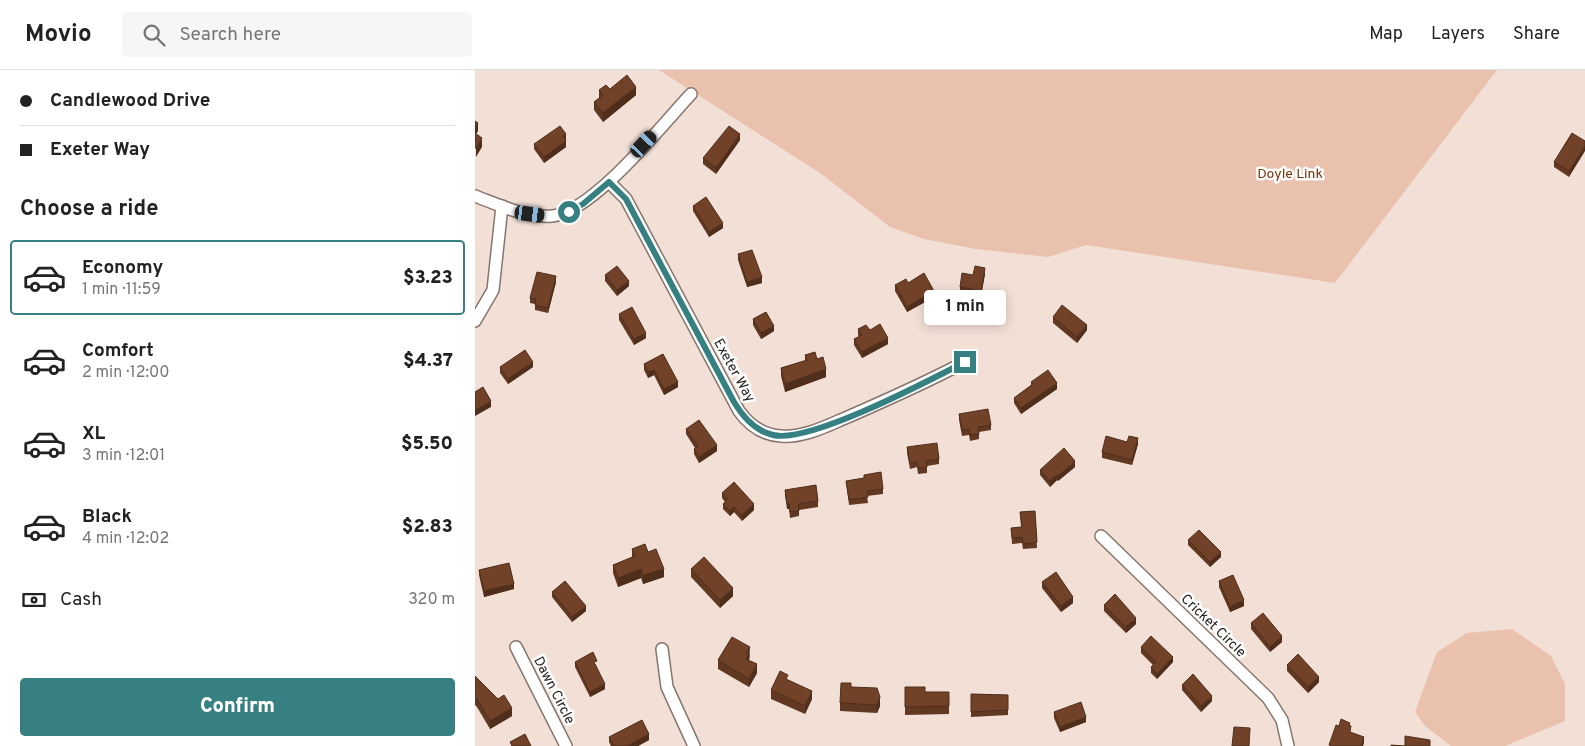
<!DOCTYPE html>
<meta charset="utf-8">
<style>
:root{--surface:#fff;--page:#f6f6f6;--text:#222;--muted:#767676;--line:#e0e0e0;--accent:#378082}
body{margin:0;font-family:Overpass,sans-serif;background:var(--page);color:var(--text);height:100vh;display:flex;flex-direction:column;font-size:19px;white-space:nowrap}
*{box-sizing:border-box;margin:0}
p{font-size:16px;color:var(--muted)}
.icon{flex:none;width:28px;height:28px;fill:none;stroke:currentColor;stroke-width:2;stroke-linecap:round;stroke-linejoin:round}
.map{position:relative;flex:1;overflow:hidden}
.side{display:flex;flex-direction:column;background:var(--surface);width:475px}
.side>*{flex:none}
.hud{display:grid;align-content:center;height:110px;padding:0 20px;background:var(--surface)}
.end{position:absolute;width:22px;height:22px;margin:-11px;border:6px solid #378082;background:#fff;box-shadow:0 0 0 2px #fff}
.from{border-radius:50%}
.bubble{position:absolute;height:35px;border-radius:5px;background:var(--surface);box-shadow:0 2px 12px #0003;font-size:16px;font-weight:800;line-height:35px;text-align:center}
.car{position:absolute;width:15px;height:30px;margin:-15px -8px;border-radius:6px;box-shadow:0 0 4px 1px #0007;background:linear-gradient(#222 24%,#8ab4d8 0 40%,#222 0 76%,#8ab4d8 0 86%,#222 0)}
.hud b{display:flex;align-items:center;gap:18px;height:48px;font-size:19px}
.hud b+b{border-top:1px solid var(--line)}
.hud i{width:12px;height:12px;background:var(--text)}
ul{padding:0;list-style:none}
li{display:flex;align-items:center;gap:15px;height:75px;margin:0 10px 8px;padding:0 10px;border:2px solid transparent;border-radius:5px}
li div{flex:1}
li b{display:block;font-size:19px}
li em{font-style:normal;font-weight:800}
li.selected{border-color:var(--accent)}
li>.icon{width:45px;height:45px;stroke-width:1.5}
h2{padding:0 20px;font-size:22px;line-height:60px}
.pay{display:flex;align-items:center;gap:12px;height:55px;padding:0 20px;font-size:19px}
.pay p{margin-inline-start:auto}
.primary-button{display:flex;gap:10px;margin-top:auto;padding:10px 20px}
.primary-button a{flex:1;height:58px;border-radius:5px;background:var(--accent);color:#fff;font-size:20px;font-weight:800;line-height:58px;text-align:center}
header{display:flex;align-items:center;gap:30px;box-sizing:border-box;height:70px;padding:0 25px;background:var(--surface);border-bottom:1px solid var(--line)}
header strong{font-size:24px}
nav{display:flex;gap:28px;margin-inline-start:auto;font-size:18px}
.search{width:350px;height:45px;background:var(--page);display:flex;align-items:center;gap:12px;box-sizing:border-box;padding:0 18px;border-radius:5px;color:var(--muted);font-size:19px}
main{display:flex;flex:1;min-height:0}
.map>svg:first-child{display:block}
.green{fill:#eac1ac}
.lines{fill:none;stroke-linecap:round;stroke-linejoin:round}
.street-casing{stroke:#86766e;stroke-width:14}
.street{stroke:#fff;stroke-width:11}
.wall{fill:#613922}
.shaded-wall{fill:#4f2e1c}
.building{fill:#714228;stroke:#4f2e1c}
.route{stroke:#378082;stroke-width:6}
.labels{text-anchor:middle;stroke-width:5;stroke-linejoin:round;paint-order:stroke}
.park-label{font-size:14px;fill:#743205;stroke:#fff}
.street-label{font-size:14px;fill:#27211e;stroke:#fff}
</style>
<header>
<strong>Movio</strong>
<div class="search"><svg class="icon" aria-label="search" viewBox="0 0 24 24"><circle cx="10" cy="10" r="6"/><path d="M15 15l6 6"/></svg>Search here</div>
<nav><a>Map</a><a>Layers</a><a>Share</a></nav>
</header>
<main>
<section class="side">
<div class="hud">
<b><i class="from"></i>Candlewood Drive</b>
<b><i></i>Exeter Way</b>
</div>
<h2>Choose a ride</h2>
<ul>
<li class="selected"><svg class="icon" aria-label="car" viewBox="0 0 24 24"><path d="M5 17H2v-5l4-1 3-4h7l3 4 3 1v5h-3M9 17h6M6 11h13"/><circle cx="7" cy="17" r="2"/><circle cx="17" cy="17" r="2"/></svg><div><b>Economy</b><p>1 min · 11:59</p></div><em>$3.23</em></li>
<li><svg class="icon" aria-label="car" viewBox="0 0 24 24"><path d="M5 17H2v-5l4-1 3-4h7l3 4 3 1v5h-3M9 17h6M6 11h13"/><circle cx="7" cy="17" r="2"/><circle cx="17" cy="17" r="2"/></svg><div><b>Comfort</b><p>2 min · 12:00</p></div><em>$4.37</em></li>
<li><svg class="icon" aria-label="car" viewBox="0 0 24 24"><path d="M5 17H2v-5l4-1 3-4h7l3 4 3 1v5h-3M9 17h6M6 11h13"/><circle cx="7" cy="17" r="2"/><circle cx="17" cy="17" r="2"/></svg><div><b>XL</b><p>3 min · 12:01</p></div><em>$5.50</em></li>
<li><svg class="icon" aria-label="car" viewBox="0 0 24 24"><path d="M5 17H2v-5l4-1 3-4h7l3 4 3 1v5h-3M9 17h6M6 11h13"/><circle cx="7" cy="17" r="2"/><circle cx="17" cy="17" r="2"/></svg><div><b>Black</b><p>4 min · 12:02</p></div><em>$2.83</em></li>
</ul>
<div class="pay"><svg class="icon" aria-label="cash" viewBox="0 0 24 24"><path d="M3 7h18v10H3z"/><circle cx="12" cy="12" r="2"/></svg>Cash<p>320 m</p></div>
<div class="primary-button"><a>Confirm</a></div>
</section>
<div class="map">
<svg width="1110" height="676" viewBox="0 0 1110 676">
<rect width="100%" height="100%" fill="#f2e0d7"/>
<g class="green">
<polygon points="184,0 1022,0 860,213 611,175 573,187 501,179 449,169 415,157 345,103"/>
<polygon points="1037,559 1076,586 1090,614 1090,651 1030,676 976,676 950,656 940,642 962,582 992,563"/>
</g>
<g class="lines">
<defs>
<g id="street">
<path d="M134,112L151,129L264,341C274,355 288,365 306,366C330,368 353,355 375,346C414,329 452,312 490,292"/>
<path d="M0,126C24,135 51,148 77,146C118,142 187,55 216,24"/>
<polyline points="0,251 18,220 27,136"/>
<polyline points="626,466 793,628 807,650 813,676"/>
<polyline points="41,577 91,676"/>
<polyline points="187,579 192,617 219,676"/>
</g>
</defs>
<use href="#street" class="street-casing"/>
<use href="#street" class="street"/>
</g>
<g class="wall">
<polygon points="135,19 161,25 128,52 119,40 119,32 124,28 124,20"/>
<polygon points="1097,63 1094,107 1079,97 1079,92"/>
<polygon points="90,70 91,77 69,93 59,79 59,74 91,70"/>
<polygon points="265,70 241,104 228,94 228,88"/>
<polygon points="218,136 248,158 234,167 218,141"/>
<polygon points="263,184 287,213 272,217 263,190"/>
<polygon points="510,204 506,226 485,223 485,217 498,205"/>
<polygon points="130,205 154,216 142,226 130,211"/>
<polygon points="81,212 73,243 60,240 60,234 55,233 55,228"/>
<polygon points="433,213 459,227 432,242 420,221 420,215"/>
<polygon points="144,244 171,268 159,275 144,250"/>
<polygon points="578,247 612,260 602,273 578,253"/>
<polygon points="278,249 299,261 286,269 278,255"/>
<polygon points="383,259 395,260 413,274 387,288 379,275 379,269 384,267 383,265"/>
<polygon points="188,284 203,317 189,325 179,305 173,308 169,300 169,294"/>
<polygon points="330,285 342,289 351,307 310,322 306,306 306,298 330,291"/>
<polygon points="25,297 58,297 33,314 25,303"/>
<polygon points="556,312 582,319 546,344 539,333 539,328 556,315"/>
<polygon points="484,344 516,355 516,360 504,362 504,369 495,371 494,365 487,366 484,350"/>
<polygon points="211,359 242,381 224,393 219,384 219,379 220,378 211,364"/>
<polygon points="663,374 657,395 627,388 627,382"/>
<polygon points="432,377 464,389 464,394 452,396 452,403 443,404 442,397 435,399 432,383"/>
<polygon points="600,397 583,411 582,410 575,417 565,405 565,400"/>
<polygon points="389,405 408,419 408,424 392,426 393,433 374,435 371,411 389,408"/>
<polygon points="310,420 343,431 343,437 324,440 324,446 315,448 314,439 312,439 310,425"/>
<polygon points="247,423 279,440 267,451 259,442 255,446 248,439 248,434 250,432 247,428"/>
<polygon points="560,441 562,478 548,479 547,473 537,474 536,458 546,457 545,442"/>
<polygon points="713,470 746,487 735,497 713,475"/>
<polygon points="157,479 173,482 189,507 168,514 166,508 143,517 138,503 138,495 157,487"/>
<polygon points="216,499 258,526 245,538 216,507"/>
<polygon points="4,500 39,519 9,527 4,505"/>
<polygon points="744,511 769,536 755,542 744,517"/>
<polygon points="567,512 598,533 586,542 567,518"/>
<polygon points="77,522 111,541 97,552 77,527"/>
<polygon points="629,535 661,554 651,563 629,541"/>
<polygon points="776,553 807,572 795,582 776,559"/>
<polygon points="666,577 698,592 682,609 676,603 676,597 678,595 666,583"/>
<polygon points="275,585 274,590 282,603 274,617 243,599 243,590"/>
<polygon points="100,592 122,596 121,597 130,619 115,627 100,597"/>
<polygon points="812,595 844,612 833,623 812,601"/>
<polygon points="0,606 37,646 15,659 2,637 0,635"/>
<polygon points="707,615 737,631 726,642 707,620"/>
<polygon points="376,617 405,636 402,643 365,641 365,633"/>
<polygon points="430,617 450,622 474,622 474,644 430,645"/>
<polygon points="296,620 337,629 330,644 296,629"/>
<polygon points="496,624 533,625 533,645 496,647"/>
<polygon points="579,642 611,652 585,662 579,648"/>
<polygon points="134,667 174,670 163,676 136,676 134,672"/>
</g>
<g class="shaded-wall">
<polygon points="161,17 161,25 128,52 128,43"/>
<polygon points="3,53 3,61 0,66 0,58"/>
<polygon points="91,64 91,70 88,72 88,66"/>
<polygon points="265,64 265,70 241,104 241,98"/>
<polygon points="7,68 7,77 1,87 1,78"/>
<polygon points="91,71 91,77 69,93 69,87"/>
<polygon points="1110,76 1110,81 1094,107 1094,101"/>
<polygon points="248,153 248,158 234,167 234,162"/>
<polygon points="510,198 510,204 506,226 506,221"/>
<polygon points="81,206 81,212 73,243 73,238"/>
<polygon points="287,207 287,213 272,217 272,212"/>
<polygon points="154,211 154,216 142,226 142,220"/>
<polygon points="459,221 459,227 432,242 432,237"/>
<polygon points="612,255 612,260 602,273 602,267"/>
<polygon points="299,256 299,261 286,269 286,263"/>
<polygon points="171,263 171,268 159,275 159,269"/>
<polygon points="413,268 413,274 387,288 387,282"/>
<polygon points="58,292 58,297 33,314 33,309"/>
<polygon points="351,299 351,307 310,322 310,314"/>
<polygon points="179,300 179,305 173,308 173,302"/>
<polygon points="203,312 203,317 189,325 189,319"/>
<polygon points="582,313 582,319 546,344 546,338"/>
<polygon points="16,331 16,337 0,346 0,340"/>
<polygon points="663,368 663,374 657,395 657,390"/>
<polygon points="242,375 242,381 224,393 224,387"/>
<polygon points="600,391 600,397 583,411 583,406"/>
<polygon points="582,405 582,410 575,417 575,411"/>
<polygon points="314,433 314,439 312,439 312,434"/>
<polygon points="279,434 279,440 267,451 267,445"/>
<polygon points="259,437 259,442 255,446 255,441"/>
<polygon points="746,482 746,487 735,497 735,492"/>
<polygon points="166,499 166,508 143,517 143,508"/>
<polygon points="189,499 189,507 168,514 168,505"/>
<polygon points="39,514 39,519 9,527 9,521"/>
<polygon points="258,518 258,526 245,538 245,530"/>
<polygon points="598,527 598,533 586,542 586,536"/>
<polygon points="769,530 769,536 755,542 755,537"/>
<polygon points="111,536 111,541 97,552 97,547"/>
<polygon points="661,548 661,554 651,563 651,557"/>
<polygon points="807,566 807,572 795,582 795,577"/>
<polygon points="275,577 274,592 271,597 271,583"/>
<polygon points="698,587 698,592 682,609 682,604"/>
<polygon points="282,594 282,603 274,617 274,609"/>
<polygon points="844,607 844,612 833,623 833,617"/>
<polygon points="130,614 130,619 115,627 115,622"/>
<polygon points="337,621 337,629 330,644 330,636"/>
<polygon points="737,626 737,631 726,642 726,636"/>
<polygon points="405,627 405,636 402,643 402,635"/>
<polygon points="37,638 37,646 15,659 15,651"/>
<polygon points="611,647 611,652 585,662 585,657"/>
<polygon points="174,664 174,670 163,676 152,676"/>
<polygon points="889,667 889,673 888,676 886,676"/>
</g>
<g class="building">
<polygon points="152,5 161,17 128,43 119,32 128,25 124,20 131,15 135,19"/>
<polygon points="0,51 3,53 0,58"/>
<polygon points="85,56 91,64 88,66 91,71 69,87 59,74"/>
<polygon points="254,56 265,64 241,98 228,88"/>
<polygon points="0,63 7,68 1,78 0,78"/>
<polygon points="1097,63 1110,71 1110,76 1094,101 1079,92"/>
<polygon points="231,127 248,153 234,162 218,136"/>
<polygon points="277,180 287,207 272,212 263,184"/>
<polygon points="142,196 154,211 142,220 130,205"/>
<polygon points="500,196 510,198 506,221 485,217 487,203 498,205"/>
<polygon points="62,202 81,206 73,238 60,235 61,229 55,228"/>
<polygon points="449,203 459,221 432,237 420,215 431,209 433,213"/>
<polygon points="587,235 612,255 602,267 578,247"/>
<polygon points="157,237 171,263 159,269 144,244"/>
<polygon points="291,242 299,256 286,263 278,249"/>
<polygon points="405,254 413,268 387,282 379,269 387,265 383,259 391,255 395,260"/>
<polygon points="50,280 58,292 33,309 25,297"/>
<polygon points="340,282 342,289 348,287 351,299 310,314 306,298 332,290 330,285"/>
<polygon points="188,284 203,312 189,319 179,300 173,302 169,294"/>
<polygon points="573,300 582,313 546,338 539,328 558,314 556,312"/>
<polygon points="8,317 16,331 0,340 0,322"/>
<polygon points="513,339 516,355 503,357 504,364 495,365 494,359 487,360 484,344"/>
<polygon points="224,350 242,375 224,387 219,379 223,376 211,359"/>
<polygon points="631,366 652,372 654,366 663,368 657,390 627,382"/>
<polygon points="462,373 464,389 451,391 452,397 443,398 442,392 435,393 432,377"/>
<polygon points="589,378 600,391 583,406 582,405 575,411 565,400"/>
<polygon points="406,402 408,419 392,421 393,427 374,430 371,411 389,408 389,405"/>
<polygon points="259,412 279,434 267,445 259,437 255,441 248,434 253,429 247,423"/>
<polygon points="341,415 343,431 323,434 324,441 315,442 314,433 312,434 310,420"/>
<polygon points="560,441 562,472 548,474 547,467 537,468 536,458 547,457 545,442"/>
<polygon points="724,460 746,482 735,492 713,470"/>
<polygon points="170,474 173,482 181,479 189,499 168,505 166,499 143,508 138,495 160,486 157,479"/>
<polygon points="229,487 258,518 245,530 216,499"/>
<polygon points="34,493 39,514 9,521 4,500"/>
<polygon points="581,502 598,527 586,536 567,512"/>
<polygon points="758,505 769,530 755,537 744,511"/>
<polygon points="90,511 111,536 97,547 77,522"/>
<polygon points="640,524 661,548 651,557 629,535"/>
<polygon points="788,543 807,566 795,577 776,553"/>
<polygon points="676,566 698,587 682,604 676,597 681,592 666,577"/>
<polygon points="257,567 275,577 271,583 274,584 271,589 282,594 274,609 243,590"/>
<polygon points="118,582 122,591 119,592 130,614 115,622 100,592"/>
<polygon points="823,584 844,607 833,617 812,595"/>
<polygon points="305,601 313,605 311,609 337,621 330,636 296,620"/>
<polygon points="718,604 737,626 726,636 707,615"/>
<polygon points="0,606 23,629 29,625 37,638 15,651 2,629 0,627"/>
<polygon points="366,613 376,613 376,617 402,618 405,627 402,635 365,633"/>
<polygon points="430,617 450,617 450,622 474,622 474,636 430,637"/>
<polygon points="496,624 533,625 533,640 496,642"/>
<polygon points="606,632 611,647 585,657 579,642"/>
<polygon points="866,649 875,653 874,655 876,656 875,662 889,667 886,676 857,676 854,675 861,655 864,656"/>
<polygon points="167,650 174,664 152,676 139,676 134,667"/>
<polygon points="759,657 775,658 774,676 757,676"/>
<polygon points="50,664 56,676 37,676 35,672"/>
<polygon points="930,666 955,670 955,676 916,676 916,675 930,676"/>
</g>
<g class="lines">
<path class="route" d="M94,142L108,134L134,112L151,129L259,332C268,347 280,361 298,365C334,374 453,311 490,292"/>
</g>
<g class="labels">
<g class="park-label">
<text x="815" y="108">Doyle Link</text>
</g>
<g class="street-label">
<text transform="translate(260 300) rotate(61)" y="5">Exeter Way</text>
<text transform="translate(739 555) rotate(44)" y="5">Cricket Circle</text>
<text transform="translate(80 620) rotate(63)" y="5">Dawn Circle</text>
</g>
</g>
</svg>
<i class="end from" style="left:94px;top:142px"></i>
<i class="end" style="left:490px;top:292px"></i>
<div class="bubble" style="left:449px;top:220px;width:82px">1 min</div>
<i class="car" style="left:169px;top:74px;rotate:43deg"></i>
<i class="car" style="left:55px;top:144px;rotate:97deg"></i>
</div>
</main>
